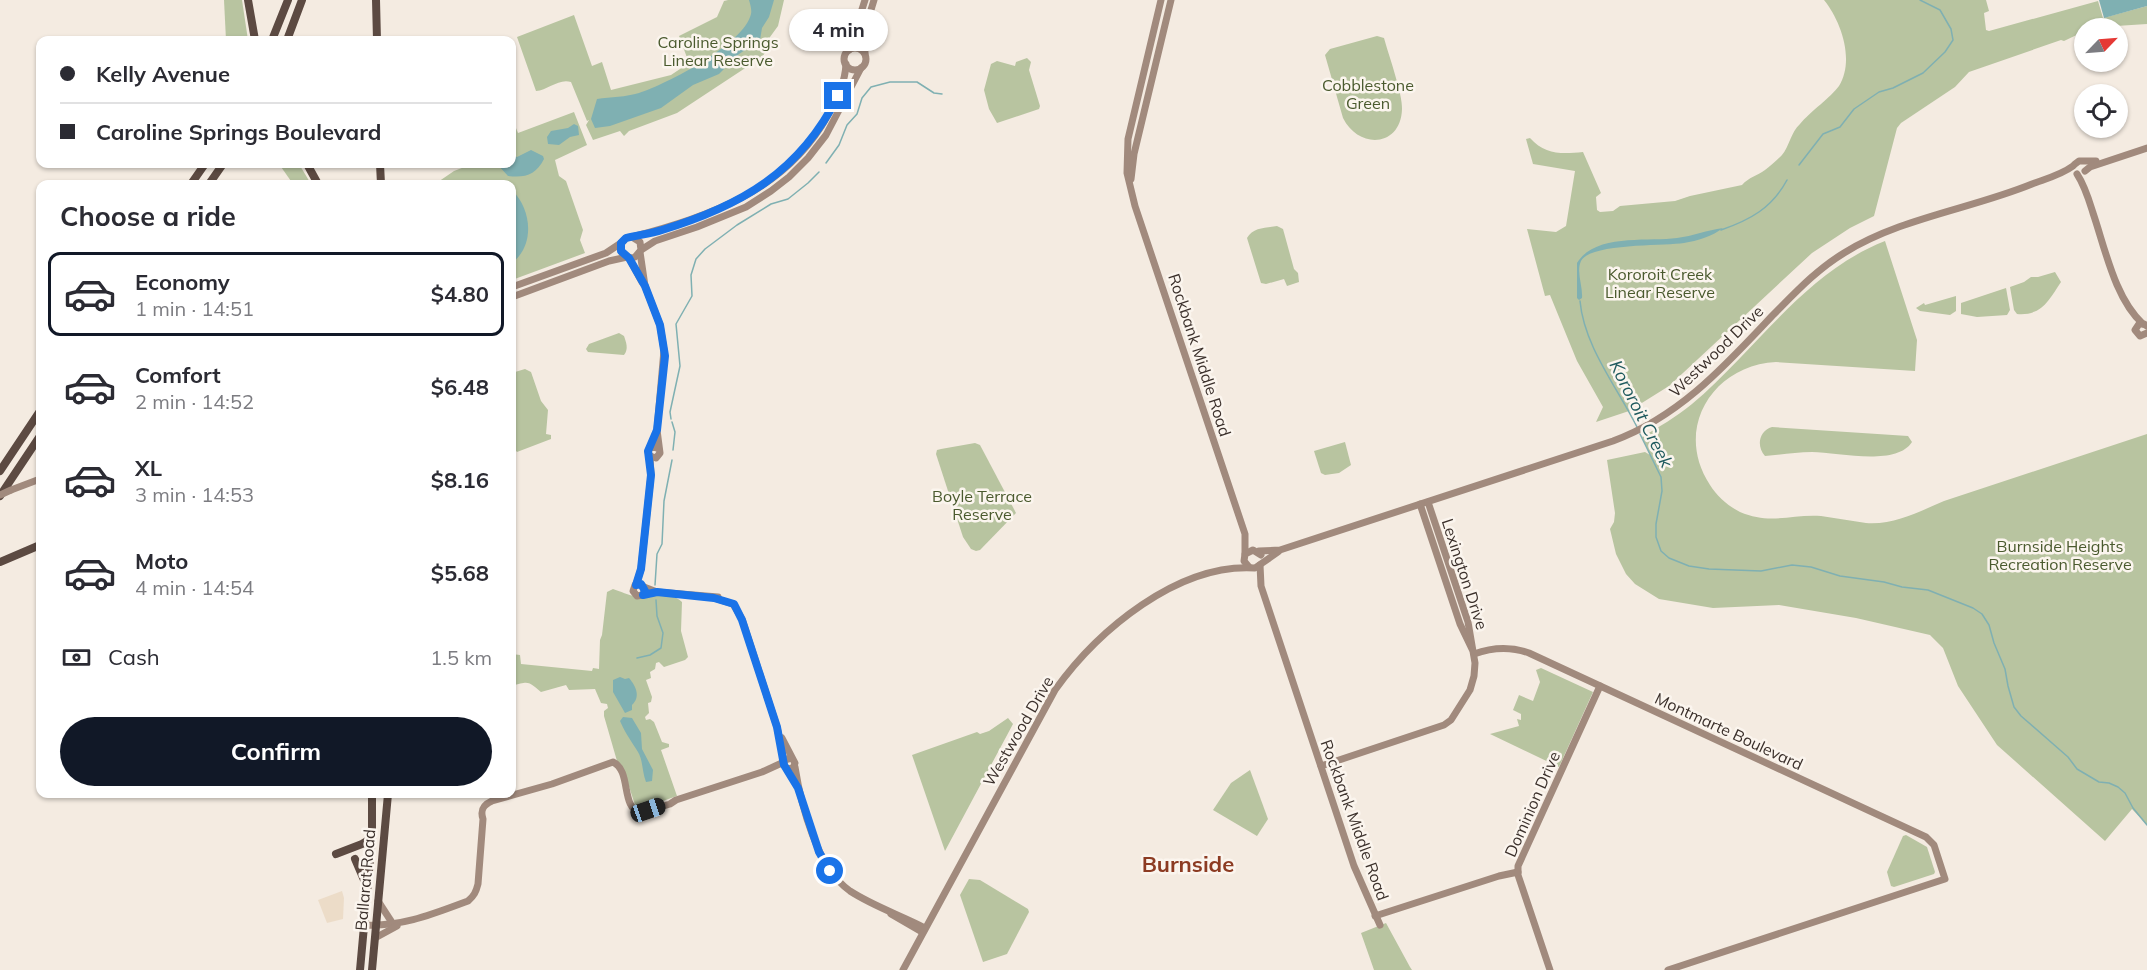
<!DOCTYPE html>
<meta charset="utf-8">
<style>
:root{--surface:#fff;--page:#f7f7f7;--text:#2b2b33;--muted:#7c7c81;--line:#e1e1e2;--accent:#111827}
body{margin:0;font-family:Mulish,sans-serif;background:var(--page);color:var(--text);height:100vh;display:flex;flex-direction:column;font-size:22px;white-space:nowrap}
*{box-sizing:border-box;margin:0}
p{font-size:20px;color:var(--muted)}
.icon{flex:none;width:33px;height:33px;fill:none;stroke:currentColor;stroke-width:2;stroke-linecap:round;stroke-linejoin:round}
.map{position:relative;flex:1;overflow:hidden}
.side{position:absolute;left:36px;top:180px;width:480px;height:618px;display:flex;flex-direction:column;background:var(--surface);border-radius:12px;box-shadow:0 2px 4px #0004}
.side>*{flex:none}
.hud{position:absolute;left:36px;top:36px;width:480px;height:132px;border-radius:12px;box-shadow:0 2px 4px #0004;display:grid;align-content:center;height:132px;padding:0 24px;background:var(--surface)}
.needle{width:39px;rotate:65deg}
.controls{position:absolute;left:2074px;top:18px;display:grid;gap:12px}
.controls a{display:grid;place-items:center;width:54px;height:54px;border-radius:50%;background:var(--surface);box-shadow:0 2px 4px #0004;font-size:30px}
.end{position:absolute;width:27px;height:27px;margin:-14px;border:8px solid #1a73e8;background:#fff;box-shadow:0 0 0 3px #fff}
.from{border-radius:50%}
.bubble{position:absolute;height:42px;border-radius:21px;background:var(--surface);box-shadow:0 2px 4px #0004;font-size:20px;font-weight:700;line-height:42px;text-align:center}
.car{position:absolute;width:18px;height:36px;margin:-18px -9px;border-radius:8px;box-shadow:0 0 4px 2px #0007;background:linear-gradient(#222 24%,#8ab4d8 0 40%,#222 0 76%,#8ab4d8 0 86%,#222 0)}
.hud b{display:flex;align-items:center;gap:21px;height:57px;font-size:22px}
.hud b+b{border-top:2px solid var(--line)}
.hud i{width:15px;height:15px;background:var(--text)}
ul{padding:0;list-style:none}
li{display:flex;align-items:center;gap:18px;height:84px;margin:0 12px 9px;padding:0 12px;border:3px solid transparent;border-radius:12px}
li div{flex:1}
li b{display:block;font-size:22px}
li em{font-style:normal;font-weight:700}
li.selected{border-color:var(--accent)}
li>.icon{width:54px;height:54px;stroke-width:1.5}
h2{padding:0 24px;font-size:27px;line-height:72px}
.pay{display:flex;align-items:center;gap:15px;height:66px;padding:0 24px;font-size:22px}
.pay p{margin-inline-start:auto}
.button{display:flex;gap:12px;margin-top:auto;padding:12px 24px}
.button a{flex:1;height:69px;border-radius:36px;background:var(--accent);color:#fff;font-size:24px;font-weight:700;line-height:69px;text-align:center}
.map>svg:first-child{display:block}
.green{fill:#b8c4a0}
.plaza{fill:#ecdcc8}
.water{fill:#7fb0b2}
.lines{fill:none;stroke-linecap:round;stroke-linejoin:round}
.stream{stroke:#7fb0b2;stroke-width:1.5}
.secondary{stroke:#a18a7d;stroke-width:7}
.highway{stroke:#5c4a42;stroke-width:8}
.secondary-bridge{stroke:#a18a7d;stroke-width:7}
.route{stroke:#1a73e8;stroke-width:8}
.labels{text-anchor:middle;stroke-width:5;stroke-linejoin:round;paint-order:stroke}
.park-label{font-size:16px;fill:#4a5a2e;stroke:#fbf5ee}
.street-label{font-size:16px;fill:#3b302b;stroke:#fbf5ee}
.water-label{font-size:18px;font-style:italic;fill:#1f5a5e;stroke:#fbf5ee}
.district-label{font-size:22px;font-weight:bold;fill:#8c3b22;stroke:#fbf5ee}
</style>
<div class="map">
<svg width="2147" height="970" viewBox="0 0 2147 970">
<rect width="100%" height="100%" fill="#f4ebe1"/>
<g class="green">
<polygon points="224,0 242,0 248,40 226,40"/>
<path d="M728,0H784L778,26L770,37L767,50L762,57L677,113L629,131L624,136L620,131L593,140L586,125L589,120L587,121L571,82C559,78 548,90 536,91L517,37L574,15L592,66L602,62L611,90L671,75L689,63L679,36L717,17L724,1Z"/>
<path d="M1824,0H1986L1989,11L1984,13L1986,30L1989,31L2098,1L2103,18L2147,6V24L2085,28V31L2064,41L2061,40L1969,72L1955,87L1901,123L1897,128L1874,216L1850,228L1812,253L1669,386L1629,411L1596,422L1603,407L1577,361L1550,295L1545,296L1527,229L1556,232L1566,226L1575,171L1533,164L1526,139L1530,138C1545,155 1562,154 1583,152L1601,193L1596,197L1597,210L1600,212L1613,211L1620,206L1675,201L1690,196L1742,185C1749,177 1757,176 1765,170C1770,166 1777,160 1782,155C1789,147 1791,132 1800,124C1810,112 1831,97 1839,86C1855,60 1841,21 1824,0Z"/>
<path d="M1377,36L1384,38C1388,53 1403,95 1402,109C1401,147 1359,150 1343,118L1325,55L1330,49Z"/>
<polygon points="1027,58 1031,62 1029,70 1040,106 1039,109 997,123 989,109 984,90 991,64 997,61 1015,66 1016,62"/>
<polygon points="574,112 587,145 555,160 559,176 566,181 583,230 580,240 585,253 512,280 512,184 435,184 454,171 467,166 466,164 512,164 512,118 518,133"/>
<polygon points="279,164 299,164 311,184 293,184"/>
<path d="M1277,226L1283,229L1294,269L1298,273L1299,282L1287,286L1284,279L1266,284L1261,283L1247,238C1253,227 1266,228 1277,226Z"/>
<path d="M1885,241L1917,340L1915,371L1776,362C1713,365 1673,429 1710,485C1717,496 1728,506 1740,512C1770,525 1791,514 1821,516C1836,518 1851,521 1866,523C1895,525 1918,512 1944,501L2147,434V825L2132,809L2105,841L1997,745L1958,686L1943,648L1930,635L1856,618L1779,605L1713,608L1659,599L1635,584L1626,574L1616,554L1610,529L1614,522L1615,513L1607,460L1645,452L1650,455L1642,437C1659,427 1676,417 1692,404C1757,349 1804,273 1885,241Z"/>
<path d="M2055,272L2061,282C2049,300 2042,316 2017,314L2014,310L2010,287L2024,282L2031,277H2038Z"/>
<polygon points="2006,288 2010,310 2007,315 1977,317 1961,314 1961,303"/>
<polygon points="1956,296 1956,311 1950,315 1920,311 1916,308 1924,303 1925,305"/>
<path d="M619,333L624,336C626,342 629,349 624,355L588,352L586,349L589,344Z"/>
<polygon points="525,369 531,372 541,401 548,410 546,434 551,435 551,439 517,452 512,446 512,375 515,372"/>
<path d="M1772,427L1908,436L1912,442C1896,467 1837,452 1812,452C1796,452 1781,455 1765,456C1756,446 1759,431 1772,427Z"/>
<polygon points="1345,442 1351,465 1339,473 1325,475 1321,473 1314,451"/>
<polygon points="975,443 980,445 1016,513 980,550 976,551 971,549 963,537 936,454 937,450 941,449"/>
<path d="M613,589C620,591 629,596 636,596C649,597 672,591 682,602L681,631L688,657L685,660L664,667L659,662L656,663L655,669L650,672L651,678L646,680L652,697L651,702L648,703L649,713L645,717L646,720L650,719L654,722L662,742L669,744V747L661,750L677,796L643,808H638L635,805L623,768L617,761L604,716V711L608,708L607,704L601,703L595,689L569,690L566,685L541,692C528,681 529,681 512,686V654L520,655L521,664L592,671L593,668L599,669L600,640L602,635L607,592Z"/>
<polygon points="1541,668 1593,692 1559,767 1490,734 1519,726 1517,719 1521,720 1521,714 1513,710 1519,695 1533,701 1540,682 1536,670"/>
<polygon points="1008,718 1013,724 945,851 912,755 977,732 980,734 989,731"/>
<polygon points="1250,770 1268,819 1257,836 1213,810 1231,783"/>
<polygon points="1906,835 1927,847 1935,872 1934,874 1894,887 1891,886 1887,872 1903,836"/>
<polygon points="969,879 980,880 1028,909 1029,912 1007,954 983,962 960,895"/>
<polygon points="1386,923 1410,967 1412,970 1374,970 1361,933"/>
</g>
<polygon class="plaza" points="342,891 344,898 343,919 327,923 318,900"/>
<g class="water">
<path d="M749,0H774L769,17L762,28L760,40L739,54L719,74L693,85L661,108L610,126L595,128L591,119L597,99C611,97 626,97 639,93C667,84 744,44 751,14C752,9 750,4 749,0Z"/>
<polygon points="2099,0 2147,0 2147,6 2104,18"/>
<polygon points="574,124 578,126 579,135 570,137 559,145 548,144 547,137 551,131 568,128"/>
<path d="M531,150L543,156L544,159C536,175 525,178 508,176L497,164H512V155L517,157Z"/>
<path d="M512,190C532,210 535,245 512,263Z"/>
<path d="M1723,228C1713,236 1697,241 1684,243C1665,246 1590,243 1581,261C1576,272 1583,286 1582,298L1579,300L1577,298V263C1595,233 1648,242 1677,238C1693,236 1707,230 1723,228Z"/>
<path d="M620,677L625,679L629,678C636,686 641,697 632,705V710L625,713L613,692V680Z"/>
<path d="M623,717L632,718L641,733L642,749L653,770L652,781L646,782C642,772 643,760 638,752C632,742 625,733 620,721Z"/>
</g>
<g class="lines">
<g class="stream">
<polyline points="826,163 839,145 847,125 857,114 862,98 871,87 890,82 917,82 934,93 942,94"/>
<polyline points="1799,165 1823,134 1840,127 1854,109 1879,92 1893,88 1923,73 1945,52 1953,40 1951,29 1940,10 1920,0"/>
<path d="M1721,230C1750,220 1772,208 1787,180"/>
<path d="M1580,301C1584,346 1617,387 1637,427"/>
<polyline points="671,419 670,412 680,366 676,324 692,296 691,275 696,259 705,249 737,225 771,204 788,199 808,183 819,172"/>
<polyline points="672,422 675,432 673,450"/>
<polyline points="1640,434 1661,477 1662,491 1656,524 1656,537 1661,551 1669,558 1689,566 1709,569 1761,571 1792,565 1811,567 1840,576 1884,582 1902,587 1928,590 1973,608 1982,614 1989,625 1994,643 2005,669 2008,686 2014,707 2021,716 2068,757 2077,769 2099,782 2109,783 2118,787 2125,793 2133,808 2147,825"/>
<polyline points="655,585 657,554 662,544 664,501 672,460"/>
<polyline points="637,658 650,655 661,648 663,633 657,616 656,600"/>
</g>
<g class="secondary">
<polyline points="1161,0 1128,139 1127,173 1135,206 1245,534 1245,554"/>
<circle cx="855" cy="59" r="11"/>
<polyline points="849,50 865,0"/>
<polyline points="865,53 864,33 874,0"/>
<polyline points="2075,164 2079,161 2096,161"/>
<polyline points="2085,171 2090,167 2147,148"/>
<path d="M2077,174C2085,186 2089,200 2093,213C2105,248 2115,299 2143,324"/>
<polyline points="1131,179 1134,154 1171,0"/>
<path d="M632,237C710,216 786,191 828,115C837,98 845,84 846,64"/>
<path d="M641,250L640,242L632,237L626,238L620,245C620,254 627,260 635,257L641,250L655,241L697,227L746,207L771,191L789,177L808,158L826,135L861,68"/>
<polyline points="640,252 645,286 660,325 664,350 657,430 660,453 656,458 650,456 648,452 650,448 655,447 659,449"/>
<polyline points="629,258 642,282"/>
<polyline points="512,287 606,253 621,243"/>
<polyline points="512,297 609,261 627,257"/>
<polyline points="2147,326 2144,324 2139,324 2135,330 2140,336 2147,333"/>
<polyline points="11,490 40,479"/>
<polyline points="1420,504 1460,624 1472,649"/>
<path d="M1259,551L1280,550L1613,441C1679,417 1725,366 1772,316C1795,293 1816,270 1844,253C1900,218 1971,209 2032,184C2045,179 2061,175 2073,166"/>
<polyline points="1260,565 1261,586 1354,866 1380,925"/>
<polyline points="1249,567 1244,561 1245,554 1253,550 1261,555"/>
<polyline points="636,585 641,569 651,475 650,456"/>
<polyline points="644,587 657,592 718,597"/>
<polyline points="643,595 645,591 644,587 640,584 635,585 633,591 637,596 657,592"/>
<polyline points="714,598 733,604 742,619 777,727 784,760"/>
<path d="M1474,654C1493,647 1510,646 1529,653L1926,837L1934,845L1945,879L1668,970"/>
<polyline points="782,738 795,763 793,768 787,769 784,765 784,760 792,758"/>
<polyline points="1321,766 1444,725 1451,720 1470,690 1474,676 1475,663 1468,622 1428,502"/>
<path d="M795,767C801,805 817,868 850,891C873,906 900,915 925,928"/>
<polyline points="378,901 391,921"/>
<polyline points="891,914 922,932"/>
<polyline points="1375,916 1499,876 1518,872"/>
<path d="M364,925C402,927 433,914 468,901C474,896 476,892 478,884L483,819C480,810 483,805 492,801L552,784L613,762C632,771 620,808 641,813L670,804L676,800L762,772L784,762"/>
<polyline points="375,938 397,926"/>
<path d="M903,970L1055,690C1098,630 1178,563 1255,568L1278,552"/>
<polyline points="1550,970 1518,875 1518,866 1600,686"/>
</g>
<g class="highway">
<polyline points="248,0 255,40"/>
<polyline points="376,0 377,40"/>
<polyline points="272,40 288,0"/>
<polyline points="287,40 302,0"/>
<polyline points="307,164 318,184"/>
<polyline points="380,164 381,184"/>
<polyline points="191,184 205,164"/>
<polyline points="209,184 223,164"/>
<polyline points="0,471 40,411"/>
<polyline points="0,496 40,436"/>
<polyline points="0,562 40,545"/>
<polyline points="336,854 362,844 372,838"/>
<polyline points="355,859 367,887"/>
<polyline points="360,970 372,838 372,794"/>
<polyline points="372,970 388,794"/>
</g>
<polyline class="secondary-bridge" points="0,495 11,490"/>
</g>
<g class="lines">
<path class="route" d="M830,871L819,852L798,788L784,765L777,727L742,620L734,604L714,598L657,592L643,595L645,591L641,584L636,585L641,569L651,475L648,451L657,430L665,356L660,325L645,286L629,258L621,251V243L626,238C637,235 650,234 662,230C741,206 800,172 838,96"/>
</g>
<g class="labels">
<g class="park-label">
<text x="718" y="48">Caroline Springs<tspan x="718" dy="18">Linear Reserve</tspan></text>
<text x="1368" y="91">Cobblestone<tspan x="1368" dy="18">Green</tspan></text>
<text x="1660" y="280">Kororoit Creek<tspan x="1660" dy="18">Linear Reserve</tspan></text>
<text x="982" y="502">Boyle Terrace<tspan x="982" dy="18">Reserve</tspan></text>
<text x="2060" y="552">Burnside Heights<tspan x="2060" dy="18">Recreation Reserve</tspan></text>
</g>
<g class="street-label">
<text transform="translate(1716 351) rotate(-44)" y="6">Westwood Drive</text>
<text transform="translate(1200 355) rotate(72)" y="6">Rockbank Middle Road</text>
<text transform="translate(1465 574) rotate(72)" y="6">Lexington Drive</text>
<text transform="translate(1018 731) rotate(-60)" y="6">Westwood Drive</text>
<text transform="translate(1729 731) rotate(25)" y="6">Montmarte Boulevard</text>
<text transform="translate(1532 804) rotate(-66)" y="6">Dominion Drive</text>
<text transform="translate(1355 820) rotate(70)" y="6">Rockbank Middle Road</text>
<text transform="translate(365 880) rotate(-85)" y="6">Ballarat Road</text>
</g>
<g class="water-label">
<text transform="translate(1641 414) rotate(63)" y="6">Kororoit Creek</text>
</g>
<g class="district-label">
<text x="1188" y="872">Burnside</text>
</g>
</g>
</svg>
<div class="controls">
<a><svg class="needle" viewBox="-14 -14 28 28"><path d="M0-13l5 13h-10z" fill="#e53935"/><path d="M0 13l5-13h-10z" fill="#7c7c81"/></svg></a>
<a><svg class="icon" aria-label="locate" viewBox="0 0 24 24"><circle cx="12" cy="12" r="6"/><path d="M12 2v4M12 18v4M2 12h4M18 12h4"/></svg></a>
</div>
<i class="end from" style="left:830px;top:871px"></i>
<i class="end" style="left:838px;top:96px"></i>
<div class="bubble" style="left:789px;top:9px;width:99px">4 min</div>
<i class="car" style="left:648px;top:810px;rotate:71deg"></i>
<div class="hud">
<b><i class="from"></i>Kelly Avenue</b>
<b><i></i>Caroline Springs Boulevard</b>
</div>
<section class="side">
<h2>Choose a ride</h2>
<ul>
<li class="selected"><svg class="icon" aria-label="car" viewBox="0 0 24 24"><path d="M5 17H2v-5l4-1 3-4h7l3 4 3 1v5h-3M9 17h6M6 11h13"/><circle cx="7" cy="17" r="2"/><circle cx="17" cy="17" r="2"/></svg><div><b>Economy</b><p>1 min · 14:51</p></div><em>$4.80</em></li>
<li><svg class="icon" aria-label="car" viewBox="0 0 24 24"><path d="M5 17H2v-5l4-1 3-4h7l3 4 3 1v5h-3M9 17h6M6 11h13"/><circle cx="7" cy="17" r="2"/><circle cx="17" cy="17" r="2"/></svg><div><b>Comfort</b><p>2 min · 14:52</p></div><em>$6.48</em></li>
<li><svg class="icon" aria-label="car" viewBox="0 0 24 24"><path d="M5 17H2v-5l4-1 3-4h7l3 4 3 1v5h-3M9 17h6M6 11h13"/><circle cx="7" cy="17" r="2"/><circle cx="17" cy="17" r="2"/></svg><div><b>XL</b><p>3 min · 14:53</p></div><em>$8.16</em></li>
<li><svg class="icon" aria-label="car" viewBox="0 0 24 24"><path d="M5 17H2v-5l4-1 3-4h7l3 4 3 1v5h-3M9 17h6M6 11h13"/><circle cx="7" cy="17" r="2"/><circle cx="17" cy="17" r="2"/></svg><div><b>Moto</b><p>4 min · 14:54</p></div><em>$5.68</em></li>
</ul>
<div class="pay"><svg class="icon" aria-label="cash" viewBox="0 0 24 24"><path d="M3 7h18v10H3z"/><circle cx="12" cy="12" r="2"/></svg>Cash<p>1.5 km</p></div>
<div class="button"><a>Confirm</a></div>
</section>
</div>
